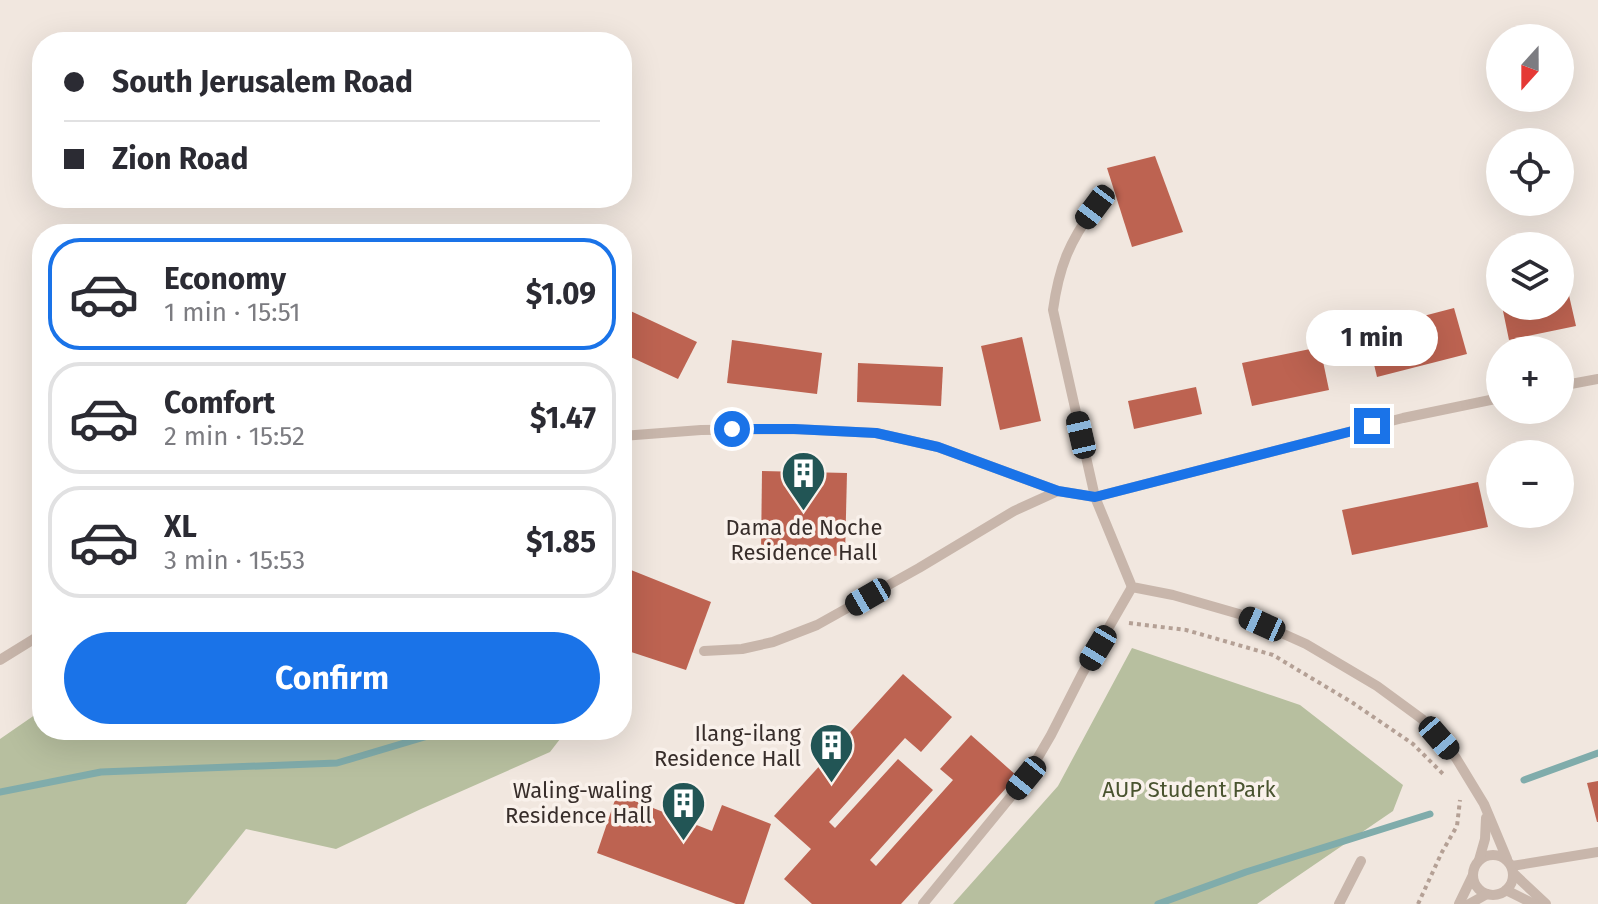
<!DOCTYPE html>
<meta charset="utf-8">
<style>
:root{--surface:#fff;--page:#f7f7f7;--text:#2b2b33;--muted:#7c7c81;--line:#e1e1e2;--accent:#1a73e8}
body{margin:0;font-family:"Fira Sans",sans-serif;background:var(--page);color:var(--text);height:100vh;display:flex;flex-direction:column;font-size:30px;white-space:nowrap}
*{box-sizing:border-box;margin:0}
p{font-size:26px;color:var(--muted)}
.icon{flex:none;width:44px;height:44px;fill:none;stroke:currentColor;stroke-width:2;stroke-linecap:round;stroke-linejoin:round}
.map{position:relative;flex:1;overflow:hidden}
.panel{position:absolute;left:32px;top:224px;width:600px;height:516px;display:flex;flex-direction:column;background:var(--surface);border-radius:32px;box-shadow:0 8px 32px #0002}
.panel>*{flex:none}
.guide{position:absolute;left:32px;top:32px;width:600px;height:176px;border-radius:32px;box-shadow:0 8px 32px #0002;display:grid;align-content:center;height:176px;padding:0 32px;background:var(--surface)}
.needle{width:52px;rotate:201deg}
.fabs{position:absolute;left:1486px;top:24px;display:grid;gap:16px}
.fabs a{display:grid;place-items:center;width:88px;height:88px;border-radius:50%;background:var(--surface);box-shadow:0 8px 32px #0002;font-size:40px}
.end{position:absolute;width:36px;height:36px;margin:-18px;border:10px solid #1a73e8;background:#fff;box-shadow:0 0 0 4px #fff}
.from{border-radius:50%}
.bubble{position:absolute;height:56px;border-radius:28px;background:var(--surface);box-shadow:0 8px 32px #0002;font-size:26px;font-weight:700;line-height:56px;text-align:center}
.car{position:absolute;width:24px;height:48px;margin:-24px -12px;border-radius:10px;box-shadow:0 0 6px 2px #0007;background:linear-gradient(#222 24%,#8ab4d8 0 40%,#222 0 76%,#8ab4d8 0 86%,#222 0)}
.guide b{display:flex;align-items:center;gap:28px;height:76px;font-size:30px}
.guide b+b{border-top:2px solid var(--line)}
.guide i{width:20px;height:20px;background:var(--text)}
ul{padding:14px 0 0;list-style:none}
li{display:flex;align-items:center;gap:24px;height:112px;margin:0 16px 12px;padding:0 16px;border:4px solid var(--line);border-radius:32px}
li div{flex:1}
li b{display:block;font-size:30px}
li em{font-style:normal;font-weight:700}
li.selected{border-color:var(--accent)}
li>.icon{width:72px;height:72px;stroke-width:1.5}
.cta{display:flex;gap:16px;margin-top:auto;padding:16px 32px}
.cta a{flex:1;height:92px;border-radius:48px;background:var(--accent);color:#fff;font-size:32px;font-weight:700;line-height:92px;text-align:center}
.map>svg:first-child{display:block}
.green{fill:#b7bf9f}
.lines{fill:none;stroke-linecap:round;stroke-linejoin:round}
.stream{stroke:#80acab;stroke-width:7}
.building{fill:#bd6351}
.path{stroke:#b4a095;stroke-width:4;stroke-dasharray:4 4;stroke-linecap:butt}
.lane{stroke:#c8b6ab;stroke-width:10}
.route{stroke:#1a73e8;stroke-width:10}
.labels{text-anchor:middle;stroke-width:7;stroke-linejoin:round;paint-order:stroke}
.poi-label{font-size:22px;fill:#372d2a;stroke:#f9f1eb;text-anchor:end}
.park-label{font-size:22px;fill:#49532f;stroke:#f9f1eb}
</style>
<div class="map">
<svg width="1598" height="904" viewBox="0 0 1598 904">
<rect width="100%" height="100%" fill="#f1e7df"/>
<g class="green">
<polygon points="1132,648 1300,705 1403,785 1393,811 1257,904 953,904 1058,786"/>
<polygon points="42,710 42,730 317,730 338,735 351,730 567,730 550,752 421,809 336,849 246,829 186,904 0,904 0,739"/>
</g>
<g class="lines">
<g class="stream">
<polyline points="1524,780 1598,753"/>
<polyline points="0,792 101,772 337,763 448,730"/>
<polyline points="1158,904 1246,872 1430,814"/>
</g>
</g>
<g class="building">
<polygon points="1155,156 1183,232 1132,247 1107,168"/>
<polygon points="1568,291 1576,326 1509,340 1502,306 1560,306 1560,293"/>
<polygon points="622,307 697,342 678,379 622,353"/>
<polygon points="1454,308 1467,354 1377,377 1366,331"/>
<polygon points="1022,337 1041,421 1000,430 981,346"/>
<polygon points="732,340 822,353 817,394 727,383"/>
<polygon points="1320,347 1329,390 1252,406 1242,363"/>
<polygon points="858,363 943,367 941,406 857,402"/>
<polygon points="1196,387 1202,414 1134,429 1128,401"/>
<polygon points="762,471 847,473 845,556 761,554"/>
<polygon points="1478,482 1488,527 1352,555 1342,510"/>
<polygon points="631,570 711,602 686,670 622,649 622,596"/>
<polygon points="903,674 952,717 921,752 905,738 829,822 835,828 898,759 933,790 870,860 876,866 953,780 940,769 971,735 1017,776 901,904 812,904 784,879 811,849 774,816"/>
<polygon points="1598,781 1598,822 1597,822 1587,783"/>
<polygon points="617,794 712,831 722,805 771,824 744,904 736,904 597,853"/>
</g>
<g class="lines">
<g class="path">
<polyline points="1129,623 1186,630 1273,655 1353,703 1413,744 1445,776"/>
<polyline points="1418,904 1442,852 1457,826 1460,800"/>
</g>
<g class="lane">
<path d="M1095,207C1069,242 1059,267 1053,310L1095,497L1132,587L1173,595L1239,614L1306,644L1377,686L1422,719L1456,758L1484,804L1507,859"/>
<polyline points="1560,386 1598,379"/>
<polyline points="622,436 701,430 794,429 876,433 938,447 1058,491 1095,497 1403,418 1500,398"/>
<polyline points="704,651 742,649 773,642 817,625 919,568 1014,511 1058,491"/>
<polyline points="0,660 42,634"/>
<circle cx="1493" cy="875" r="20"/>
<polyline points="1479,860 1485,839 1486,818"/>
<polyline points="1512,866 1598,852"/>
<polyline points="1513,873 1546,904"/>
<polyline points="1506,890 1534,904"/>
<polyline points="923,904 1026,778 1051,735 1082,674 1132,587"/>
<polyline points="1339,904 1361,861"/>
<polyline points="1459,904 1473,875"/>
<polyline points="1469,904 1487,894"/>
</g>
</g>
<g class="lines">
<polyline class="route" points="732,429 794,429 876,433 938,447 1058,491 1095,497 1372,426"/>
</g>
<defs>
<symbol id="building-pin" viewBox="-11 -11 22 30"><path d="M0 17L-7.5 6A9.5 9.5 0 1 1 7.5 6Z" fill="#255" stroke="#f9f1eb"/><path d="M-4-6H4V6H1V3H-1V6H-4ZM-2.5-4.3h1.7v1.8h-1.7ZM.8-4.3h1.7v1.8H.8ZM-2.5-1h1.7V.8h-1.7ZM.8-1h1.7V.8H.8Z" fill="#fff"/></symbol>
</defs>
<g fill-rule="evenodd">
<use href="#building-pin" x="778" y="448" width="51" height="69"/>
<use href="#building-pin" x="806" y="720" width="51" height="69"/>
<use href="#building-pin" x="658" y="778" width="51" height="69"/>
</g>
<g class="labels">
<g class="poi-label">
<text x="804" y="535" text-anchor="middle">Dama de Noche<tspan x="804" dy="25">Residence Hall</tspan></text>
<text x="801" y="741">Ilang-ilang<tspan x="801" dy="25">Residence Hall</tspan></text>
<text x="652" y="798">Waling-waling<tspan x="652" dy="25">Residence Hall</tspan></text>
</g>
<g class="park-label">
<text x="1189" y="797">AUP Student Park</text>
</g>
</g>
</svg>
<div class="fabs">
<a><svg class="needle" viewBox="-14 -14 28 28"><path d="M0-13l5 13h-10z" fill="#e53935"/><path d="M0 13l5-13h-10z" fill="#7c7c81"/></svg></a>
<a><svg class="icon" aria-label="locate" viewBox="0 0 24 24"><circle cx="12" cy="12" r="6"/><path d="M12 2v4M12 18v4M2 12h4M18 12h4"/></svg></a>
<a><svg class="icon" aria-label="layers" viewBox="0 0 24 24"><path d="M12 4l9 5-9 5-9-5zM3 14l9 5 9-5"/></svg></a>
<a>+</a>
<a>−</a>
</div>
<i class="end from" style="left:732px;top:429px"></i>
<i class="end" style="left:1372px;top:426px"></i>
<div class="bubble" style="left:1306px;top:310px;width:132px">1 min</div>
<i class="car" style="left:1095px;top:207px;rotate:217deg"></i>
<i class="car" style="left:1081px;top:435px;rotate:347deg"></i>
<i class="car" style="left:868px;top:597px;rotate:240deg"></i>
<i class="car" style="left:1262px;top:624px;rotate:294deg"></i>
<i class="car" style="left:1098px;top:648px;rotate:211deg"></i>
<i class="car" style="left:1439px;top:738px;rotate:139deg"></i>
<i class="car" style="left:1026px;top:778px;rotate:219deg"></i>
<div class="guide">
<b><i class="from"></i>South Jerusalem Road</b>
<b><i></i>Zion Road</b>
</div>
<section class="panel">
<ul>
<li class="selected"><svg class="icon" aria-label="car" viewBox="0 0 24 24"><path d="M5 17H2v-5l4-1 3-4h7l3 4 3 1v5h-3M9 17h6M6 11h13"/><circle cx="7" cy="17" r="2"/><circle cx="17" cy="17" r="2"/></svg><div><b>Economy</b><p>1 min · 15:51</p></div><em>$1.09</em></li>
<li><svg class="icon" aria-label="car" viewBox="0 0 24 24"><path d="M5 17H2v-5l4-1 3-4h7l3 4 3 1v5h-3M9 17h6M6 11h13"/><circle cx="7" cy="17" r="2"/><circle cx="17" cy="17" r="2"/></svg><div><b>Comfort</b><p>2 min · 15:52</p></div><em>$1.47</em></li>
<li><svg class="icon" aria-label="car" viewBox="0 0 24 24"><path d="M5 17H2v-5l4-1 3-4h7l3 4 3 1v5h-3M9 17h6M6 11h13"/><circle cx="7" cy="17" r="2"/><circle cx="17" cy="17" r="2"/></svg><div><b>XL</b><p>3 min · 15:53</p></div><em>$1.85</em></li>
</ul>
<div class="cta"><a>Confirm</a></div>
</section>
</div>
